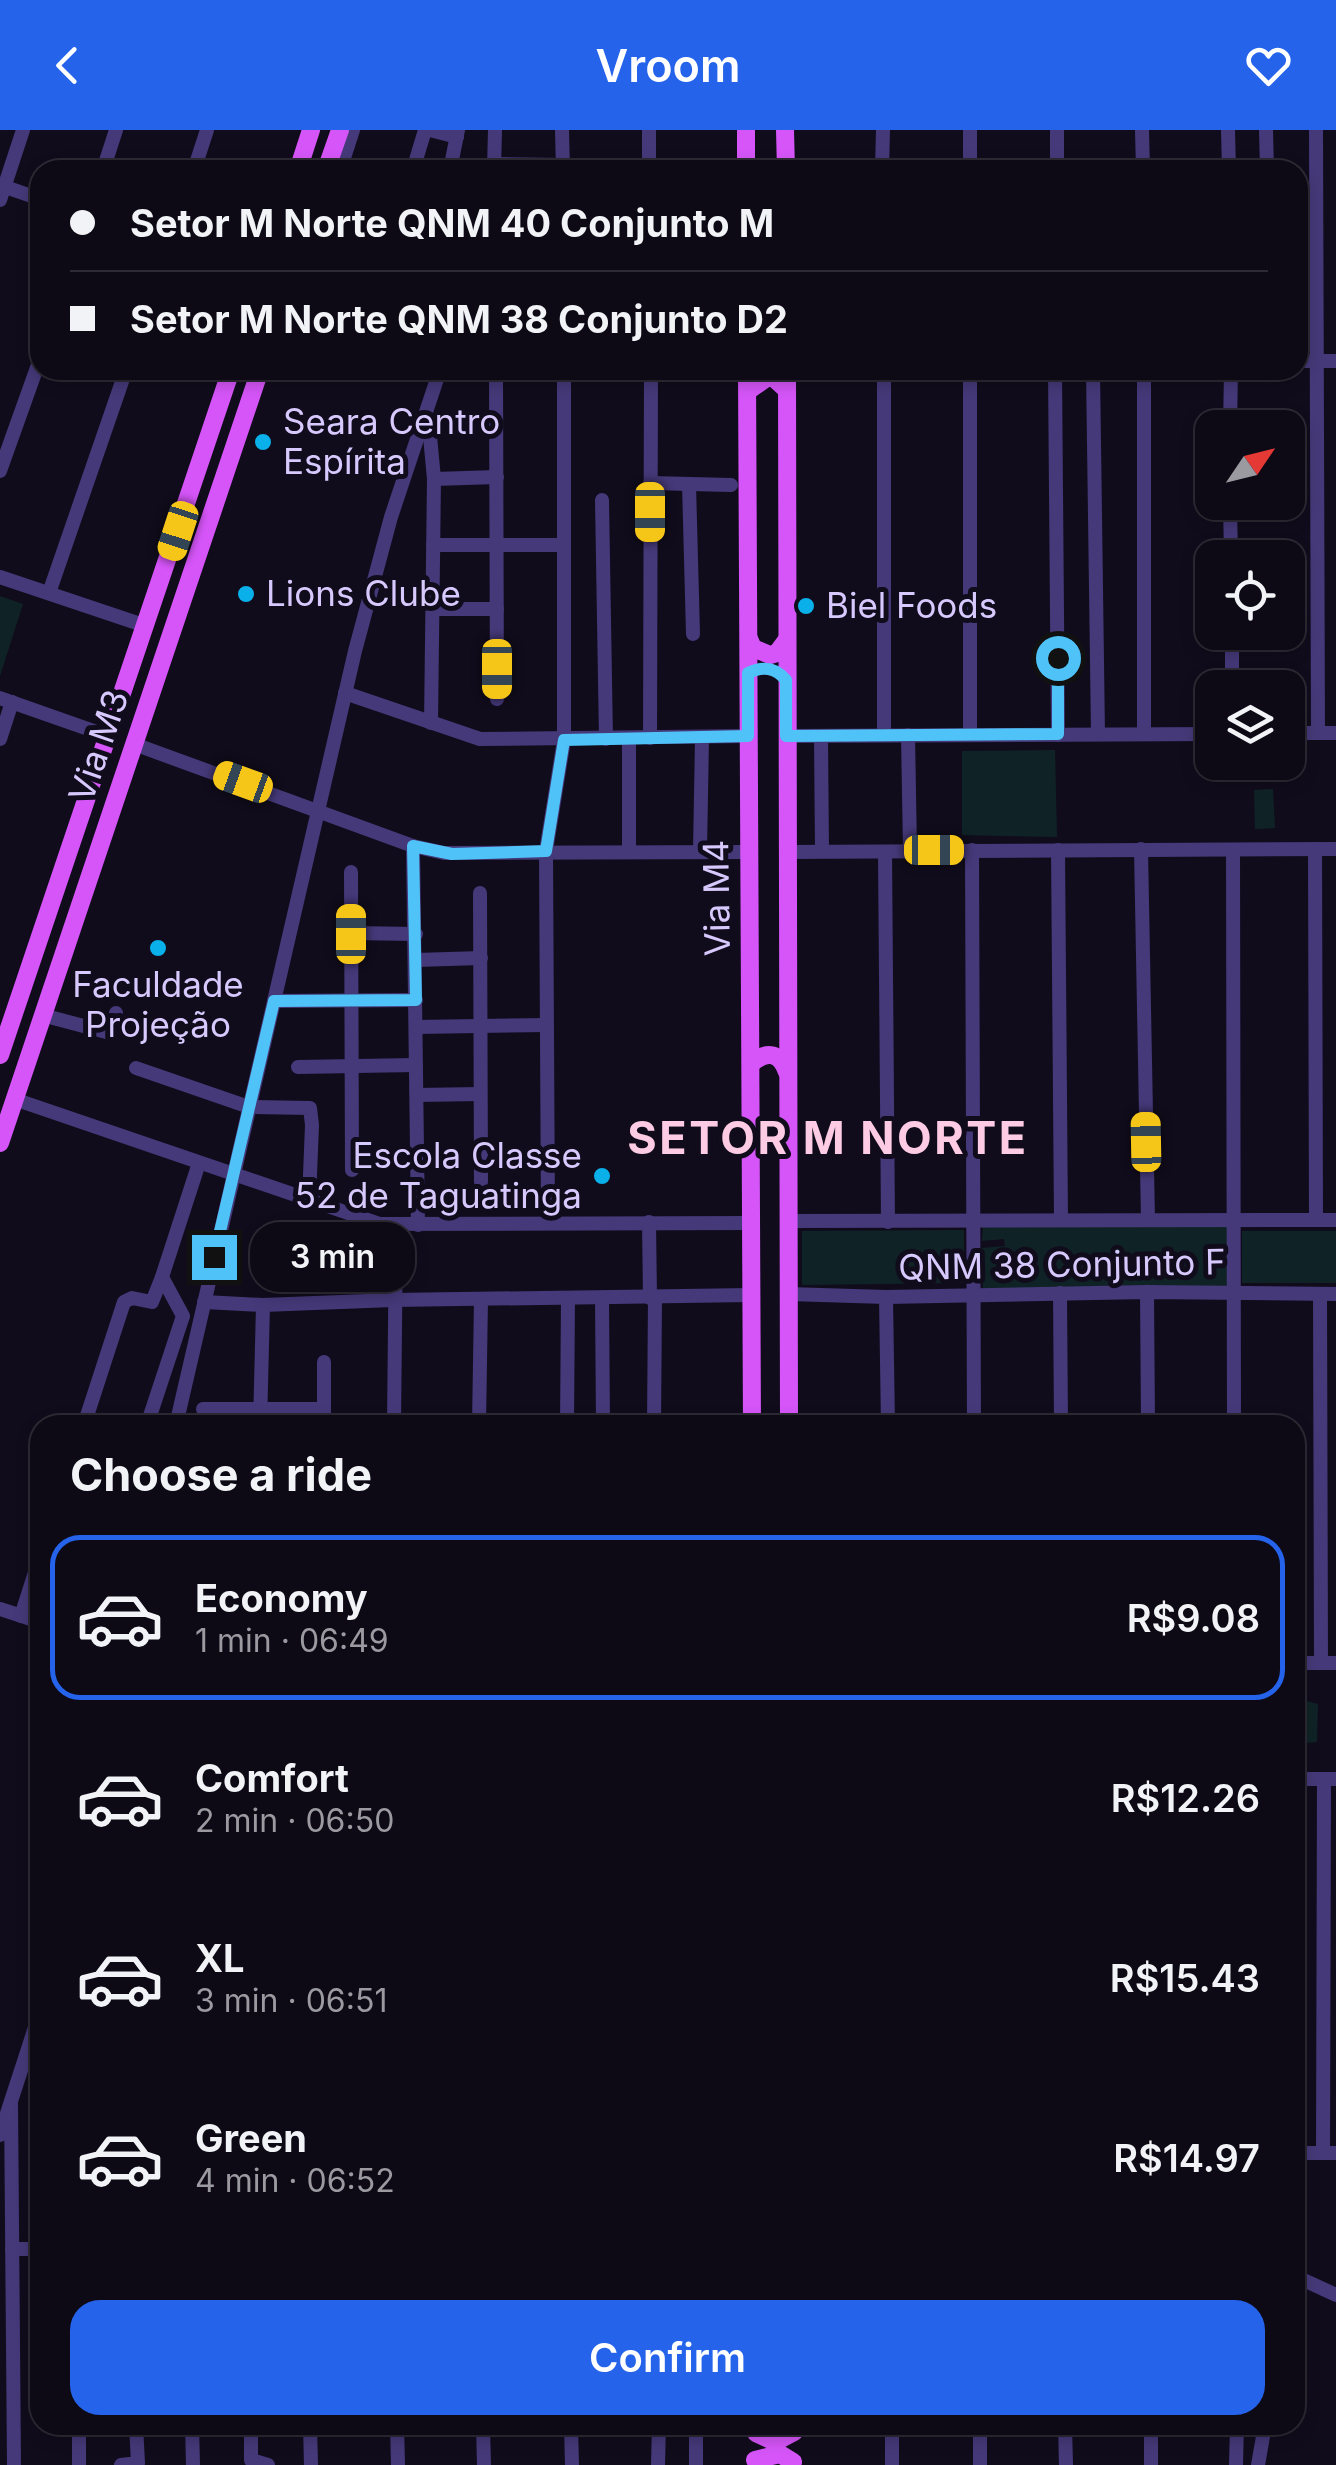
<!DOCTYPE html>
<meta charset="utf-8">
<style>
:root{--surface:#0d0915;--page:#16121e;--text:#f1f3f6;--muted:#9a9aa0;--line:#2d2a34;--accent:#2563eb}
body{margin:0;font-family:Inter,sans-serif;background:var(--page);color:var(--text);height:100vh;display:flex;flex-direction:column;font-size:38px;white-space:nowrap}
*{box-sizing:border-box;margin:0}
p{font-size:32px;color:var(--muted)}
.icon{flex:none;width:55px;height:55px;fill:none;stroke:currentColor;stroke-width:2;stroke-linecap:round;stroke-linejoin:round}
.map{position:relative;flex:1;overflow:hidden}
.side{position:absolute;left:30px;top:1285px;width:1275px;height:1020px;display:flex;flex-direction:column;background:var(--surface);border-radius:30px;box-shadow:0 5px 15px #0003,0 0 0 2px var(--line)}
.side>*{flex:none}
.hud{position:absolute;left:30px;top:30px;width:1278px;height:220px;border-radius:30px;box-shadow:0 5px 15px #0003,0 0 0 2px var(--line);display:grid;align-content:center;height:220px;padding:0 40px;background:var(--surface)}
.needle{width:65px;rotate:55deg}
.tools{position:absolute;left:1195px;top:280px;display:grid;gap:20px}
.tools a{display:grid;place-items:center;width:110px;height:110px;border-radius:20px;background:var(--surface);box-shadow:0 5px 15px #0003,0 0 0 2px var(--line);font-size:50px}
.end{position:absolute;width:45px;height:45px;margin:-22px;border:12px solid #4fc3f7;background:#111;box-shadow:0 0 0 5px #111}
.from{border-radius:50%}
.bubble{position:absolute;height:70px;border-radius:30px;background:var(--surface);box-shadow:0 5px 15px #0003,0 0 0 2px var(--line);font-size:32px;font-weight:600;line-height:70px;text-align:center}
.car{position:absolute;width:30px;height:60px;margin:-30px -15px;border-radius:12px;box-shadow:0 0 8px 2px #0007;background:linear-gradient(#f5c518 24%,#345 0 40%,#f5c518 0 76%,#345 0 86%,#f5c518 0)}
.hud b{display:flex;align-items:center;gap:35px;height:95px;font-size:38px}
.hud b+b{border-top:2px solid var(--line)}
.hud i{width:25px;height:25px;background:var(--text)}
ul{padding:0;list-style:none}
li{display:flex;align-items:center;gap:30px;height:165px;margin:0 20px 15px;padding:0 20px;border:5px solid transparent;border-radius:30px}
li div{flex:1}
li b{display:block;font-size:38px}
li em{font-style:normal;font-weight:600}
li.selected{border-color:var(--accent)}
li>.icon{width:90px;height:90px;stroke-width:1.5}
h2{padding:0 40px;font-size:45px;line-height:120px}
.button{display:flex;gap:20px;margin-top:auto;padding:20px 40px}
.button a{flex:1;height:115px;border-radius:30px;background:var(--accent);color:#fff;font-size:40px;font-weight:600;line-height:115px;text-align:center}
header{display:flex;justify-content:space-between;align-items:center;height:130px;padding:0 40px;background:var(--accent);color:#fff;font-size:45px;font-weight:600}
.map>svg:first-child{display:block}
.green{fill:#0f2326}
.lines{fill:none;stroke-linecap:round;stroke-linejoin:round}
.minor{stroke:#453979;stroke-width:14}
.major{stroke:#d555f8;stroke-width:18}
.route{stroke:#4fc3f7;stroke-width:12}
.poi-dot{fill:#09b0e9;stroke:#110c1c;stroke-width:4}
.labels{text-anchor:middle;stroke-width:10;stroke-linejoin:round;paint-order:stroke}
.poi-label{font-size:35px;fill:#d7c9fd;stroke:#110c1c;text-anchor:start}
.street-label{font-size:35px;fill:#d7c9fd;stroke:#110c1c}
.district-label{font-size:45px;font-weight:bold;letter-spacing:2.5px;fill:#fdcbe3;stroke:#110c1c}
</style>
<header><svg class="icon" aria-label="back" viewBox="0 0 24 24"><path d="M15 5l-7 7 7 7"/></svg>Vroom<svg class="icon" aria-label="heart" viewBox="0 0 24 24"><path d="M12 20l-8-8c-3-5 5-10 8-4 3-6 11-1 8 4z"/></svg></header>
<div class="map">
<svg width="1336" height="2335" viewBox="0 0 1336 2335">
<rect width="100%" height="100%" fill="#110c1c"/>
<g class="green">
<polygon points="0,466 23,474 0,546"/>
<polygon points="1055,620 1057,707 962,705 962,621"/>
<polygon points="1273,659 1275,698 1255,699 1254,660"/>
<polygon points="983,1096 1228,1097 1229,1158 983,1160 981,1118 1005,1116 1004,1109 982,1111"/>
<polygon points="964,1100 964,1153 802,1155 802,1101"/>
<rect x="1242" y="1101" width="94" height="52"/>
<polygon points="1295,1539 1306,1539 1307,1571 1318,1574 1317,1612 1306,1613 1303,1641 1295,1642"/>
</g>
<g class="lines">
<g class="minor">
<polyline points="430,0 457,7"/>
<polyline points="562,0 563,40"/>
<polyline points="649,0 649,40"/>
<polyline points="970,0 970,40"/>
<polyline points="1057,0 1057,40"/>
<polyline points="1142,0 1143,40"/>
<polyline points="1228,0 1229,40"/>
<polyline points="1266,0 1267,40"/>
<polyline points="1316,0 1318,602"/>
<polyline points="494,34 563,35"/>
<polyline points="494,39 495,0"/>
<polyline points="103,40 116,0"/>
<polyline points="194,40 207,0"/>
<polyline points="340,40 353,0"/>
<polyline points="413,40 425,0"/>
<polyline points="450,40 458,0"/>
<polyline points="882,40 883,0"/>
<polyline points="0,55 40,69"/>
<polyline points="0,70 23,0"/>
<polyline points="1298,231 1336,231"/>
<polyline points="884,240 884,605"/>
<polyline points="970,240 970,604"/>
<polyline points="1055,240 1058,605"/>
<polyline points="1093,240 1098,604"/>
<polyline points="1144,240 1144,603"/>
<polyline points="496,244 497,569"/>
<polyline points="428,285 434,349 431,593"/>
<polyline points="1230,298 1231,240"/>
<polyline points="0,341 40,229"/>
<polyline points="434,349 497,347"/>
<polyline points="650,353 731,355"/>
<polyline points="689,354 693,504"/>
<polyline points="602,370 606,609"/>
<polyline points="1230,372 1231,428"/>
<polyline points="433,415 563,415"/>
<polyline points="0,447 146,496"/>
<polyline points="49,463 126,240"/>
<polyline points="433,479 497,479"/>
<polyline points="1232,502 1232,558"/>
<polyline points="345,563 480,609 748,606"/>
<polyline points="0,568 108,606"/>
<polyline points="1288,603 1336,603"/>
<polyline points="908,605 910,720"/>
<polyline points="786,606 1212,604"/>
<polyline points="821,606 822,721"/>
<polyline points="650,608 651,240"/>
<polyline points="0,609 12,572"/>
<polyline points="134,614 413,716 444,723 749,722"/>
<polyline points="413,716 418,1095"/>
<polyline points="1141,719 1148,1090"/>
<polyline points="1315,719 1316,1089"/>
<polyline points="972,720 974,1295"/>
<polyline points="1058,720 1061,1090"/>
<polyline points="1233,720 1234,1295"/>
<polyline points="629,722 629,609"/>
<polyline points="700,722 702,608"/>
<polyline points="787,722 1336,719"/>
<polyline points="885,722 888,1092"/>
<polyline points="351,742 352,1040"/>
<polyline points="480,763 481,1052"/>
<polyline points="351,803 416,804"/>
<polyline points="416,830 481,828"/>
<polyline points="274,871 416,870"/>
<polyline points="42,885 110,903 116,883"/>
<polyline points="416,897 547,895"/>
<polyline points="298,937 416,935"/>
<polyline points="136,938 249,977 310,978 312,995 309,1070"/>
<polyline points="417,965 480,964"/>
<polyline points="14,969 380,1094 751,1093"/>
<polyline points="789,1091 1336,1090"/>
<polyline points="649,1092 650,1168"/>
<polyline points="548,1093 546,721 564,610 564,240"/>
<polyline points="1147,1162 1148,1295"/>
<polyline points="1060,1163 1061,1295"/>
<polyline points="788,1164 886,1167 1147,1162 1336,1164"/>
<polyline points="1320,1164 1321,1532"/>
<polyline points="886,1167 888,1295"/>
<polyline points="602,1168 603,1295"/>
<polyline points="204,1172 263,1175 393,1170 751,1165"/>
<polyline points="203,1279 324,1279 324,1232"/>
<polyline points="324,1279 324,1295"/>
<polyline points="84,1295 124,1172 132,1168 152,1172 162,1147"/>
<polyline points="147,1295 183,1186 162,1147 199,1033"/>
<polyline points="176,1295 355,521 391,387 440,240"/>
<polyline points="260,1295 263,1175"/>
<polyline points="394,1295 396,1096"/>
<polyline points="479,1295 481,1169"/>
<polyline points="567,1295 568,1168"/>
<polyline points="654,1295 655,1168"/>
<polyline points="0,1479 40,1492"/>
<polyline points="21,1486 40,1427"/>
<polyline points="1295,1533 1336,1533"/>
<polyline points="1295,1649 1336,1649"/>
<polyline points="11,1972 14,2335"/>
<polyline points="0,2005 40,1882"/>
<polyline points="1295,2023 1336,2023"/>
<polyline points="1323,2023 1324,1649"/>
<polyline points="12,2119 40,2119"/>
<polyline points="1295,2146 1336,2165"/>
<polyline points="1295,2171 1300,2147"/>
<polyline points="79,2295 79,2335"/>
<polyline points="192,2295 193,2335"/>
<polyline points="251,2295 251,2330 268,2335"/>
<polyline points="310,2295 311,2335"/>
<polyline points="397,2295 398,2335"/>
<polyline points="483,2295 484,2335"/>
<polyline points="571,2295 572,2335"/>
<polyline points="892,2295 892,2335"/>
<polyline points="980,2295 980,2335"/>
<polyline points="1065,2295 1066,2335"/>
<polyline points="1151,2295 1151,2335"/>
<polyline points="121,2335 138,2333 136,2295"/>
<polyline points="658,2335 659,2295"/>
<polyline points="696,2335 696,2295"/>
<polyline points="1236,2335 1237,2295"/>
<polyline points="1258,2335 1265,2295"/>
</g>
<g class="major">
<polyline points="746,0 746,40"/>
<polyline points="785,0 786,40"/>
<polyline points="298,40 311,0"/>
<polyline points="326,40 340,0"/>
<polyline points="747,240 752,1295"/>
<polyline points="787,240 789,1295"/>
<polyline points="748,261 768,247 775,249 787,260"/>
<polyline points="749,509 753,518 770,525 777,523 786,511"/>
<polyline points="0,925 231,240"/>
<path d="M751,934C766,920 780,922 787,942"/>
<polyline points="0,1013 260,240"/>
<polyline points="756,2303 775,2312 794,2302"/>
<polyline points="755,2330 780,2324 793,2332"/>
</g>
</g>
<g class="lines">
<path class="route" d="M214,1127L274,871L416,870L413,716L452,724L546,721L564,610L748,606V543C763,536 775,537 786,550V606L1058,604V528"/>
</g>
<g class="poi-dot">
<circle cx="263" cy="312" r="10"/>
<circle cx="246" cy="464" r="10"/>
<circle cx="806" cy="476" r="10"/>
<circle cx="158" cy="818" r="10"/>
<circle cx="602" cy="1046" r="10"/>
</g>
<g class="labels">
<g class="poi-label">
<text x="283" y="304">Seara Centro<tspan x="283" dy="40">Espírita</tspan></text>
<text x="266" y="476">Lions Clube</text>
<text x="826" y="488">Biel Foods</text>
<text x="158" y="867" text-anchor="middle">Faculdade<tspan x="158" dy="40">Projeção</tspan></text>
<text x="582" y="1038" text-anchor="end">Escola Classe<tspan x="582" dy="40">52 de Taguatinga</tspan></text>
</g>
<g class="street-label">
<text transform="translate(99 616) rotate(-71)" y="12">Via M3</text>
<text transform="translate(717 768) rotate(-91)" y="12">Via M4</text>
<text transform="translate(1062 1135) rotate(-1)" y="12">QNM 38 Conjunto F</text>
</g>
<g class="district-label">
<text x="828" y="1024">SETOR M NORTE</text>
</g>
</g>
</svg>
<div class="tools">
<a><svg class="needle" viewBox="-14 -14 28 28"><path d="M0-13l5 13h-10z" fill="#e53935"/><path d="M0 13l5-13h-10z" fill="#9a9aa0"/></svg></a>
<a><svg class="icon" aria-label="locate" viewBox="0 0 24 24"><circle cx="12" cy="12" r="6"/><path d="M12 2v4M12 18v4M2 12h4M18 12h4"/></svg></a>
<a><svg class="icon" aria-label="layers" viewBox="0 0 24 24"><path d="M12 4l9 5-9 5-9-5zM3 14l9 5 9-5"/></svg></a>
</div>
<i class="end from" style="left:1058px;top:528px"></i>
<i class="end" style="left:214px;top:1127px"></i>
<div class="bubble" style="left:250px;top:1092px;width:165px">3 min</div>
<i class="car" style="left:650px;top:382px;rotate:180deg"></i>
<i class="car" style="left:178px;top:401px;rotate:198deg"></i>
<i class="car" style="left:497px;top:539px;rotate:180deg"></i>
<i class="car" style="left:243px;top:652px;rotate:290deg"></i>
<i class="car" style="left:934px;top:720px;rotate:90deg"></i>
<i class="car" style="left:351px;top:804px;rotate:0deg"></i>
<i class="car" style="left:1146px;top:1012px;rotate:359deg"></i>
<div class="hud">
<b><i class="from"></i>Setor M Norte QNM 40 Conjunto M</b>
<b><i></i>Setor M Norte QNM 38 Conjunto D2</b>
</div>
<section class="side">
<h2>Choose a ride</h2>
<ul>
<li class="selected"><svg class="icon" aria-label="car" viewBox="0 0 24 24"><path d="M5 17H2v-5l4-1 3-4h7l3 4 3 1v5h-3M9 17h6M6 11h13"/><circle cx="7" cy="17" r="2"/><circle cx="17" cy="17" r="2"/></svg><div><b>Economy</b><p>1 min · 06:49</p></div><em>R$9.08</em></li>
<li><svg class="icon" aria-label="car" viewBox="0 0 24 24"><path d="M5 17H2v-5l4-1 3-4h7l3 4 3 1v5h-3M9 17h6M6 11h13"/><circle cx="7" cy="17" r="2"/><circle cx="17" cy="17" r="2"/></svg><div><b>Comfort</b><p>2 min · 06:50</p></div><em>R$12.26</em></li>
<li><svg class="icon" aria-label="car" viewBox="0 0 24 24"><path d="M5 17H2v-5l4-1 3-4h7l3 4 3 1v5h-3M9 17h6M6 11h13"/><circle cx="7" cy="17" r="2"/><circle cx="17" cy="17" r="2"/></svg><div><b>XL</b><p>3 min · 06:51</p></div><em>R$15.43</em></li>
<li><svg class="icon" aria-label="car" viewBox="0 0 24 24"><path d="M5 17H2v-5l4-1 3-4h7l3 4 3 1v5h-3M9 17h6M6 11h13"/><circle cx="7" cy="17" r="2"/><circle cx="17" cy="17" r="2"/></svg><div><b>Green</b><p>4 min · 06:52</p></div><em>R$14.97</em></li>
</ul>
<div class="button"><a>Confirm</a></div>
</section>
</div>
